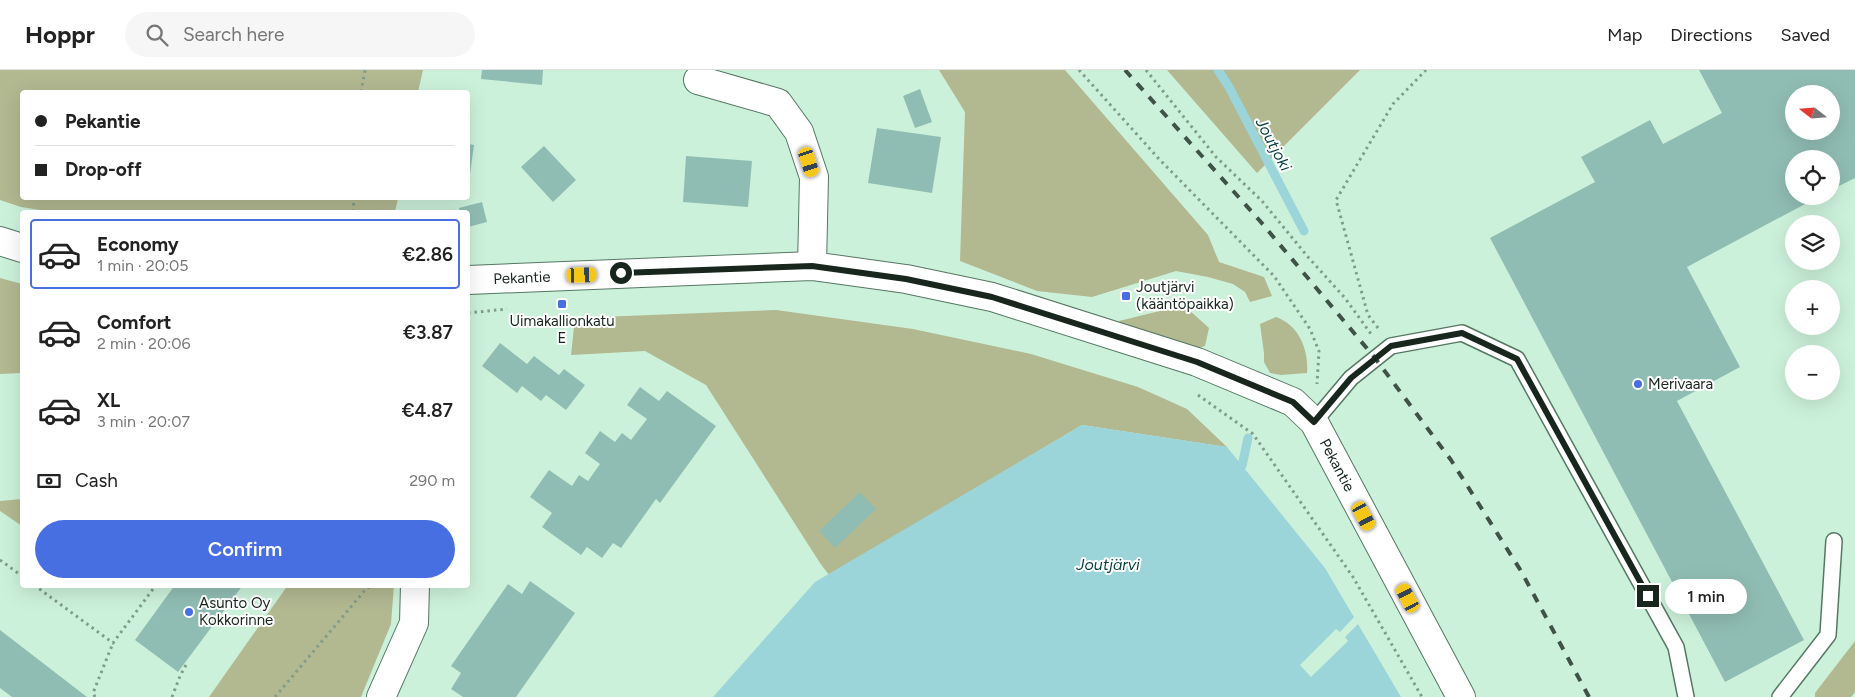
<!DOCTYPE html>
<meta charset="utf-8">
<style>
:root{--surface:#fff;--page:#f6f6f6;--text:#222;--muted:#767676;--line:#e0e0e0;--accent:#476fe2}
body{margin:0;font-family:Figtree,sans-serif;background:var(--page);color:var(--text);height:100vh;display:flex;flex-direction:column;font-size:19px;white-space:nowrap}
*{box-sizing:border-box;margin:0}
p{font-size:16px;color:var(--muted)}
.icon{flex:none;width:28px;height:28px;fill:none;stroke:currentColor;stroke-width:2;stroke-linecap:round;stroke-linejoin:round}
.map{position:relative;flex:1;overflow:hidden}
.sheet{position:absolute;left:20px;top:140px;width:450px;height:378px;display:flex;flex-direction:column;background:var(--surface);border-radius:5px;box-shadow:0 5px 20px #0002}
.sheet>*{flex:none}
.guide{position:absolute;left:20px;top:20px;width:450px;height:110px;border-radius:5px;box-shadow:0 5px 20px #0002;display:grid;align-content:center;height:110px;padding:0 15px;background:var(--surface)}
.needle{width:32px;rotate:287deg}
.fabs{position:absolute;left:1785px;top:15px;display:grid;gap:10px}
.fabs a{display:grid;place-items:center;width:55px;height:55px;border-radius:50%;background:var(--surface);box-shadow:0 5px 20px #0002;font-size:25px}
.end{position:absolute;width:22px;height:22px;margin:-11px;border:6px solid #18261e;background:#fff;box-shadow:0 0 0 2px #fff}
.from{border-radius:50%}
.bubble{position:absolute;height:35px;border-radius:18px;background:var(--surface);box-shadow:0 5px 20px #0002;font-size:16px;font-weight:600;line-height:35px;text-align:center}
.car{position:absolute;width:15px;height:30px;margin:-15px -8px;border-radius:6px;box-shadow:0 0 4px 1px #0007;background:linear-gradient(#f5c518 24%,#345 0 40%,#f5c518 0 76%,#345 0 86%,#f5c518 0)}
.guide b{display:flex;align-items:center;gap:18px;height:48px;font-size:19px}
.guide b+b{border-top:1px solid var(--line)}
.guide i{width:12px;height:12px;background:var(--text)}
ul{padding:9px 0 0;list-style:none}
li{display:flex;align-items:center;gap:15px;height:70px;margin:0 10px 8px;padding:0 5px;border:2px solid transparent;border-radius:5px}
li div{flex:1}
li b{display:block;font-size:19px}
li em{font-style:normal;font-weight:600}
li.current{border-color:var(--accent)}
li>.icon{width:45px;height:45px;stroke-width:1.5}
.pay{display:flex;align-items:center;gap:12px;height:55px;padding:0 15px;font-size:19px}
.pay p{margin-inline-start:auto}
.button{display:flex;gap:10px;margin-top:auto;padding:10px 15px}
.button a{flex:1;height:58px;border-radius:30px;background:var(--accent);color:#fff;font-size:20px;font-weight:600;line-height:58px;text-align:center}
header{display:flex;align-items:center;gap:30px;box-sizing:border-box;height:70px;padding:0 25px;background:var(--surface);border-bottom:1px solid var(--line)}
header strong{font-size:24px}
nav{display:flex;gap:28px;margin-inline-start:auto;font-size:18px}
.search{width:350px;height:45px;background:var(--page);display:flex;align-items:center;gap:12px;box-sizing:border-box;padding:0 18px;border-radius:28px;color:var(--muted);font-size:19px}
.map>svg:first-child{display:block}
.green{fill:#b2b890}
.water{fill:#9bd5d9}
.pier{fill:#ccf1da}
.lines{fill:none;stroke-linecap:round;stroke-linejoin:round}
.stream{stroke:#9bd5d9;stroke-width:9}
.building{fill:#90bdb3;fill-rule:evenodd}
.lane-casing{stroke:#557763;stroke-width:18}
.street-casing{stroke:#557763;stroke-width:30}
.path{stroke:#809c8b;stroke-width:3;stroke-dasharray:2.5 4;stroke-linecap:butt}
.lane{stroke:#fff;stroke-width:15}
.street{stroke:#fff;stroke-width:28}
.rail{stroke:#3f5247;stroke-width:4;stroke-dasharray:9 9;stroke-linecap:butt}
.route{stroke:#18261e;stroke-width:6}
.poi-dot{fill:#476fe2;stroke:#fff;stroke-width:2}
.labels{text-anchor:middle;stroke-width:4;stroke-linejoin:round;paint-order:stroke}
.street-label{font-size:15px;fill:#18261e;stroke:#fff}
.poi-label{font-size:15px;fill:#18261e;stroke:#fff;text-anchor:start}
.water-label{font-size:16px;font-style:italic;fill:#063f42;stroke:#fff}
</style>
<header>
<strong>Hoppr</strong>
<div class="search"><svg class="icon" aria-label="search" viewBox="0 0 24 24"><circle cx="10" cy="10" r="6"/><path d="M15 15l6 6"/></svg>Search here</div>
<nav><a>Map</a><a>Directions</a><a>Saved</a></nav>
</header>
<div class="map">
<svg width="1855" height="627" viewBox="0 0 1855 627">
<rect width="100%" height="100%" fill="#ccf1da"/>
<g class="green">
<polygon points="0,0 423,0 418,22 22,22 22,128 398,128 395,142 53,142 21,137 0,130"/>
<polygon points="939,0 1065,0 1208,165 1219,192 1264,207 1272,226 1250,232 1245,222 1233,214 1208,207 1176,201 1092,227 1037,221 960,191 965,42"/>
<polygon points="1167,0 1360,0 1257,103"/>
<polygon points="0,208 22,214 22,303 0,304"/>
<polygon points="1172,238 1189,240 1209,258 1205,276 1198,278 1121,254 1119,251"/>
<polygon points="776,240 913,259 1031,284 1138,317 1187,339 1227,377 1082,355 829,505 820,493 706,315 645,281 571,285 575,248"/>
<path d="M1276,247C1299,255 1309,280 1307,303L1281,305L1270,303L1264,292V283L1260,254Z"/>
<polygon points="22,429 22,456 0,441 0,431"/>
<polygon points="288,515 394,515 391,554 361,627 209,627"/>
<polygon points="1855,571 1855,622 1851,627 1815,627 1815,623"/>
</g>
<polygon class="water" points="1082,355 1227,377 1325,498 1401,627 713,627 815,512"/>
<polygon class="pier" points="1356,545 1360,552 1345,567 1348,571 1311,607 1300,595 1336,559 1340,562"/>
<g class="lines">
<g class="stream">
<polyline points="1218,0 1229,17 1304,161"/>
<polyline points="1242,396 1248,368"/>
</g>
</g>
<g class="building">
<polygon points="482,0 543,0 542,15 481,9"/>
<path d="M1699,0H1855V108L1831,120V89H1794V126H1820L1687,197L1740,297L1677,331L1804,570L1725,612L1490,168L1595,112L1581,87L1650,50L1663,74L1722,43ZM1794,24H1831V61H1794Z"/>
<polygon points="920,19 932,52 915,58 903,26"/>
<polygon points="877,58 941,67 932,123 868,113"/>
<polygon points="468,74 474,75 469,111 468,111"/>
<polygon points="544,76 576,110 553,132 521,97"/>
<polygon points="686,86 752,91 748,137 683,132"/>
<polygon points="482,132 487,152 468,157 468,142 460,142 459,138"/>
<polygon points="500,273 527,294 534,286 559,305 564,299 585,315 566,340 546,325 541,331 522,316 517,323 482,296"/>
<polygon points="640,317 659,331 667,321 716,356 660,433 656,429 621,478 613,473 602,488 587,477 581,485 542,457 552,443 530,427 549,400 572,416 579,405 588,411 600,394 585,383 600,361 615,372 622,363 631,370 647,349 627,335"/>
<polygon points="860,422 876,439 835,478 819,461"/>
<polygon points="530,511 575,543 516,627 463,627 451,619 461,603 451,596 508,514 522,524"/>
<polygon points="175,515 243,515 178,602 135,570"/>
<polygon points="0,560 87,627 12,627 0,618"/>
</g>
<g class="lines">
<defs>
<g id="lane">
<polyline points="1314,352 1351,308 1391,276 1462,263 1517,289 1676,577 1686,627"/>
<polyline points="1780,627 1828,565 1834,471"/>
</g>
<g id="street">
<polyline points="698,10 778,33 799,62 814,107 812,196"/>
<polyline points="0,171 22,178"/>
<path id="s1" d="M468,210L812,196L906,209L992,227L1197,292L1293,332L1314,352L1461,627"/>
<polyline points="381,627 414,553 415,515"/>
</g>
</defs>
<use href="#lane" class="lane-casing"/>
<use href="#street" class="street-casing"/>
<g class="path">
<polyline points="1079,0 1159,89 1274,206 1310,259 1319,281 1317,314"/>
<polyline points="1146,0 1216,87 1262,131 1308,187 1345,228 1371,264"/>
<polyline points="361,22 365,0"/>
<polyline points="353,142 354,128"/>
<polyline points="468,243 507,239"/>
<polyline points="1378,258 1368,245 1336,130 1393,34 1426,0"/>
<polyline points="1198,325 1253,364 1353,507 1422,627"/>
<polyline points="0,490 22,506"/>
<polyline points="34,515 113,573 156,515"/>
<polyline points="95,627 93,623 113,573"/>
<polyline points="172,627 180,606 186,595"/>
<polyline points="275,627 366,519 372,515"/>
</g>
<use href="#lane" class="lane"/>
<use href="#street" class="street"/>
<polyline class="rail" points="1125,0 1260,151 1375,288 1451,390 1521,501 1589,627"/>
</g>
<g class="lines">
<polyline class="route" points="621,203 812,196 906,209 992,227 1197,292 1293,332 1314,352 1351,308 1391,276 1462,263 1517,289 1648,526"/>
</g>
<g class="poi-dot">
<rect x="1121" y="221" width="10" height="10" rx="2.5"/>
<rect x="557" y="229" width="10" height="10" rx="2.5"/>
<circle cx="1638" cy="314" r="5"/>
<circle cx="189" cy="542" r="5"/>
</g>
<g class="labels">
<g class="street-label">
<text dy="5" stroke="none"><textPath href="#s1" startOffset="54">Pekantie</textPath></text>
<text dy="5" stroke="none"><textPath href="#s1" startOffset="924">Pekantie</textPath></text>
</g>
<g class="poi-label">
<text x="1136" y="222">Joutjärvi<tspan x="1136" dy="17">(kääntöpaikka)</tspan></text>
<text x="562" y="256" text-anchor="middle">Uimakallionkatu<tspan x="562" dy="17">E</tspan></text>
<text x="1648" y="319">Merivaara</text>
<text x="199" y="538">Asunto Oy<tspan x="199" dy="17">Kokkorinne</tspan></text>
</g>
<g class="water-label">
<text transform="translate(1274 74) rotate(62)" y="6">Joutjoki</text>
<text x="1108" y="500">Joutjärvi</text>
</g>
</g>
</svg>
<div class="fabs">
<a><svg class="needle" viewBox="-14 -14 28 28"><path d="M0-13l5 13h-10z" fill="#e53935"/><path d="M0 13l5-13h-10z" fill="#767676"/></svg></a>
<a><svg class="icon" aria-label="locate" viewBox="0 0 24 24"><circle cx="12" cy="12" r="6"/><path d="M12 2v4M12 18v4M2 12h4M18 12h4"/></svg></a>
<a><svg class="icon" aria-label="layers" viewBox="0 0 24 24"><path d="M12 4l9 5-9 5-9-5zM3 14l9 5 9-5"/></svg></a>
<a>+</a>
<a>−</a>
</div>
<i class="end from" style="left:621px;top:203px"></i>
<i class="end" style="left:1648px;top:526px"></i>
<div class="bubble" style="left:1665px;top:509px;width:82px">1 min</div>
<i class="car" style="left:809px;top:92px;rotate:162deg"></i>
<i class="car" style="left:582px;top:205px;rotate:88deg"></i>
<i class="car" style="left:1364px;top:446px;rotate:152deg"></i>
<i class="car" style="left:1408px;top:528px;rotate:332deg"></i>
<div class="guide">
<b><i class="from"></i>Pekantie</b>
<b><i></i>Drop-off</b>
</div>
<section class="sheet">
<ul>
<li class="current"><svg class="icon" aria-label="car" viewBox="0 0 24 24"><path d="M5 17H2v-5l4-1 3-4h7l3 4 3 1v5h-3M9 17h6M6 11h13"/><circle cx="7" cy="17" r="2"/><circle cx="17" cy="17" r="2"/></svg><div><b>Economy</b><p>1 min · 20:05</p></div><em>€2.86</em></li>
<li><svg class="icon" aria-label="car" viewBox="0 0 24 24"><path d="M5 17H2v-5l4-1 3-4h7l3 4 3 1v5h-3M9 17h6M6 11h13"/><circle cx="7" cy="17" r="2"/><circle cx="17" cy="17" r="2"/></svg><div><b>Comfort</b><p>2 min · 20:06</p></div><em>€3.87</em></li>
<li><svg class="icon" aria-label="car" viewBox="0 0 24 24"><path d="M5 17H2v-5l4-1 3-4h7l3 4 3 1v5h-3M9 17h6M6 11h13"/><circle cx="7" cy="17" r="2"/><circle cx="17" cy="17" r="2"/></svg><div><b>XL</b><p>3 min · 20:07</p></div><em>€4.87</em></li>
</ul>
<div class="pay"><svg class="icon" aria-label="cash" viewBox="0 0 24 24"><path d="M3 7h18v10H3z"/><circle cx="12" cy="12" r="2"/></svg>Cash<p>290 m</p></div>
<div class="button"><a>Confirm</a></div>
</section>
</div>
